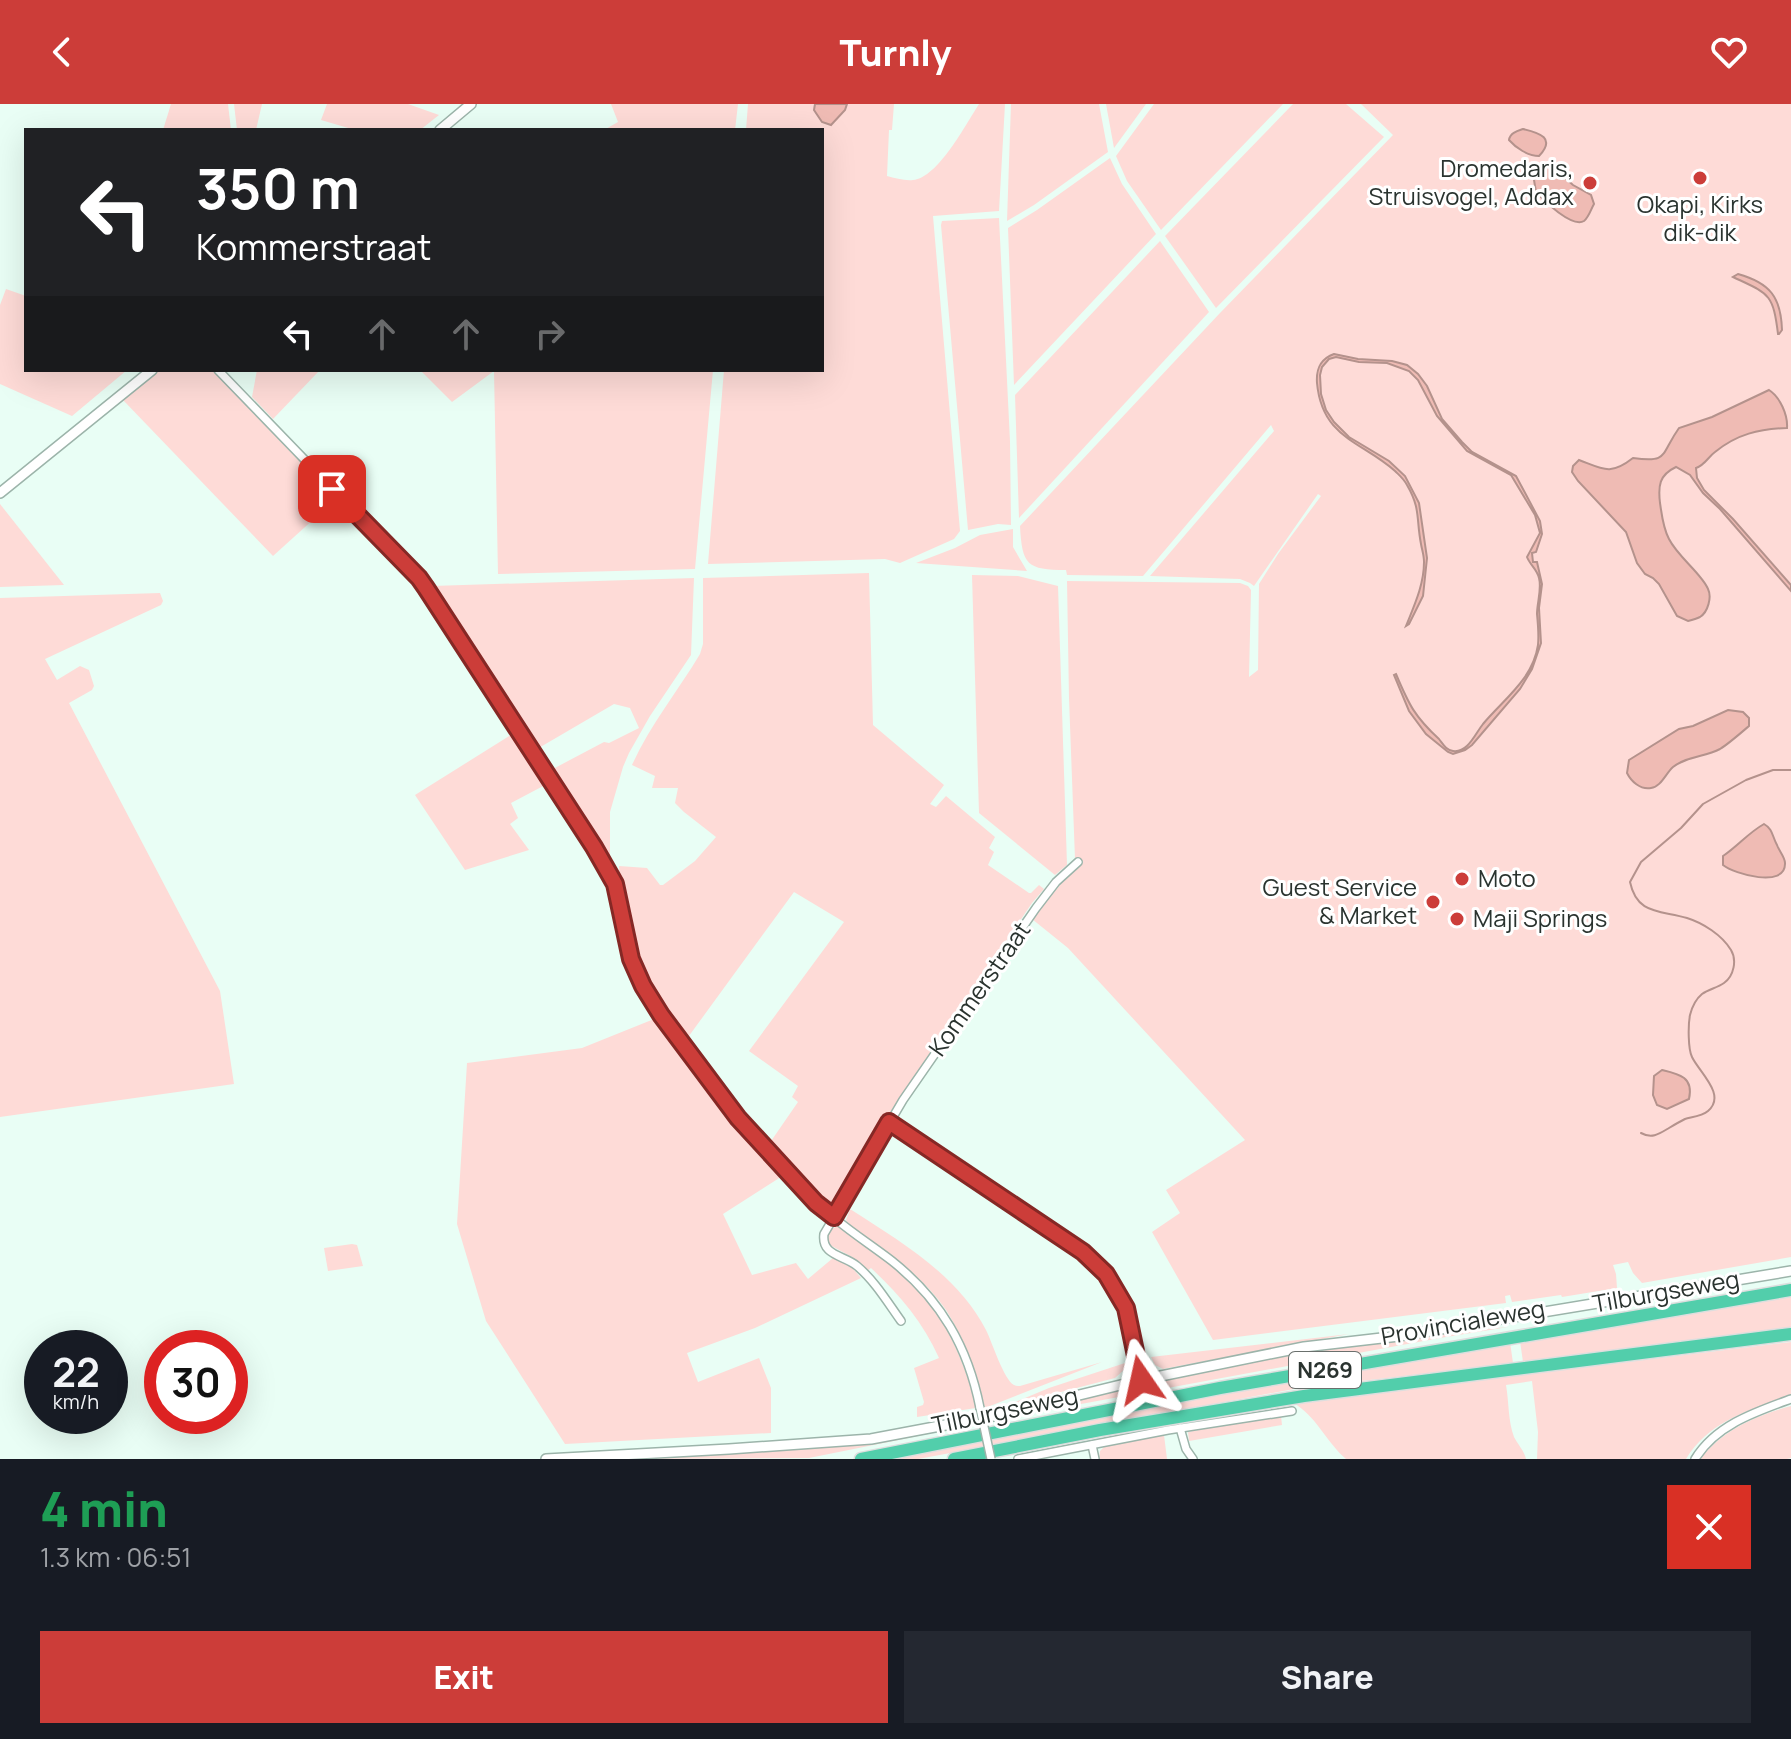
<!DOCTYPE html>
<html lang="en">
<head>
<meta charset="utf-8">
<style>
	:root { --surface:#171b24; --page:#242831; --text:#f1f3f6; --muted:#9ea1a6; --accent:#cc3d39 }
	body { margin:0; font-family:Manrope,sans-serif; background:var(--page); color:var(--text); height:100vh; display:flex; flex-direction:column; font-size:30px; white-space:nowrap }
	* { box-sizing:border-box; margin:0 }
	p { font-size:26px; color:var(--muted) }
	.icon { flex:none; width:44px; height:44px; fill:none; stroke:currentColor; stroke-width:2; stroke-linecap:round; stroke-linejoin:round }
	.map { position:relative; height:1355px; overflow:hidden }
	.panel { display:flex; flex-direction:column; background:var(--surface); flex:1 }
	.panel>* { flex:none }
	.banner { position:absolute; left:24px; top:24px; width:800px; height:244px; border-radius:0px; box-shadow:0 8px 32px #0002; background:#202124; color:#fff; overflow:hidden }
	.speed { position:absolute; left:24px; top:1226px; display:flex; gap:16px; font-size:40px; font-weight:700; text-align:center }
	.speed>* { display:grid; place-content:center; width:104px; height:104px; border-radius:50%; background:var(--surface); box-shadow:0 8px 32px #0002; line-height:1 }
	.speed small { font-size:20px; font-weight:400 }
	.speed .limit { border:12px solid #d22; background:#fff; color:#111 }
	.pin { position:absolute; display:grid; place-items:center; width:68px; height:68px; color:#fff; margin:-34px; border-radius:16px; box-shadow:0 4px 12px #0006 }
	.me { position:absolute; width:88px; margin:-44px; rotate:349deg; stroke-linejoin:round; filter:drop-shadow(0 0 6px #0008) }
	.turn { display:flex; align-items:center; gap:28px; height:168px; padding:0 40px; font-size:36px }
	.turn .icon { width:104px; height:104px; stroke-width:2.5 }
	.turn b { display:block; font-size:56px; line-height:68px }
	.lanes { display:flex; align-items:center; height:76px; padding:0 40px; background:#0003; justify-content:center; gap:40px; direction:ltr }
	.lanes .off { opacity:.35 }
	.round { display:grid; place-items:center; flex:none; width:84px; height:84px; border-radius:0px; background:var(--page) }
	.head { display:flex; align-items:center; justify-content:space-between; height:136px; padding:0 40px }
	h1 { font-size:48px; font-weight:800; line-height:60px; color:#1e9e55 }
	.action { display:flex; gap:16px; margin-top:auto; padding:16px 40px }
	.action a { flex:1; height:92px; border-radius:0px; background:var(--accent); color:#fff; font-size:32px; font-weight:800; line-height:92px; text-align:center }
	.action a+a { background:var(--page); color:var(--text) }
	header { display:flex; justify-content:space-between; align-items:center; height:104px; padding:0 40px; background:var(--accent); color:#fff; font-size:36px; font-weight:800 }
	.map>svg:first-child { display:block }
	.green { fill:#fedbd7 }
	.water { fill:#efbbb4; stroke:#b4928c; stroke-width:2 }
	.lines { fill:none; stroke-linecap:round; stroke-linejoin:round }
	.stream { stroke:#b4928c; stroke-width:2 }
	.minor-casing { stroke:#9cb4aa; stroke-width:10 }
	.tertiary-casing { stroke:#9cb4aa; stroke-width:12 }
	.trunk-casing { stroke:#dddede; stroke-width:15 }
	.minor { stroke:#fff; stroke-width:7 }
	.tertiary { stroke:#fff; stroke-width:9 }
	.trunk { stroke:#52ceab; stroke-width:12 }
	.minor-bridge-casing { stroke:#9cb4aa; stroke-width:10; stroke-linecap:butt }
	.minor-bridge { stroke:#fff; stroke-width:7 }
	.route-casing { stroke:#852825; stroke-width:20 }
	.route { stroke:#cc3d39; stroke-width:14 }
	.poi-dot { fill:#cc3d39; stroke:#fff; stroke-width:3 }
	.labels { text-anchor:middle; stroke-width:6; stroke-linejoin:round; paint-order:stroke }
	.shield { fill:#fff; stroke:#6a706d; stroke-width:2 }
	.shield-label { font-size:22px; font-weight:bold; fill:#2a332f }
	.poi-label { font-size:24px; fill:#2a332f; stroke:#fff; text-anchor:end }
	.street-label { font-size:24px; fill:#2a332f; stroke:#fff }
</style>
</head>
<body>
<header><svg class="icon" aria-label="back" viewBox="0 0 24 24"><path d="M15 5l-7 7 7 7"/></svg>Turnly<svg class="icon" aria-label="heart" viewBox="0 0 24 24"><path d="M12 20l-8-8c-3-5 5-10 8-4 3-6 11-1 8 4z"/></svg></header>
<div class="map">
<svg width="1791" height="1355" viewBox="0 0 1791 1355">
	<rect width="100%" height="100%" fill="#e9fef5"/>
	<g class="green">
		<path d="M171,0H228L231,26H163Z"/>
		<path d="M234,0H262L256,26H237Z"/>
		<path d="M327,0H408L439,11L420,26H355L321,16Z"/>
		<path d="M611,0H738L735,26H604L618,18Z"/>
		<path d="M748,0H815L814,6L822,17L831,21L845,6L847,0H894L892,26H889L887,72C895,74 905,77 913,76C938,74 966,20 979,0H1005L999,107L933,112L960,427L954,435L900,459L885,455L708,460L724,266H822V26H746Z"/>
		<path d="M1011,0H1099L1108,48L1034,101L1007,117Z"/>
		<path d="M1106,0H1146L1114,44Z"/>
		<path d="M1154,0H1283L1161,126L1127,77L1116,52Z"/>
		<path d="M1293,0H1346L1384,33L1216,204L1165,132Z"/>
		<path d="M1361,0H1791V1153L1642,1179L1633,1169L1628,1158L1613,1161L1616,1170L1617,1184L1562,1193L1561,1191L1512,1198L1510,1191L1505,1192L1506,1199L1213,1236L1152,1128L1180,1109L1166,1086L1245,1036L1068,844L1032,815L1060,781L1078,755H1075L1069,594L1067,477L1240,479L1248,482L1251,486L1249,573L1258,566L1259,480L1278,450L1321,392L1318,390L1254,482L1250,479L1240,475L1150,472L1274,327L1271,321L1143,472L1067,471L1066,466C1027,466 1022,461 1020,422L1220,209L1393,31Z"/>
		<path d="M1110,54L1122,80L1156,130L1014,281L1008,124L1037,106Z"/>
		<path d="M999,114L1010,337L1011,421L998,420L968,426L941,121L942,117Z"/>
		<path d="M1160,137L1209,208L1019,414L1015,291Z"/>
		<path d="M6,185L26,192V266H127L72,312L0,280V201Z"/>
		<path d="M159,266H212L336,395L273,452L123,296Z"/>
		<path d="M257,266H320L273,315L252,293Z"/>
		<path d="M420,266H713L695,465L498,470L494,267L452,298Z"/>
		<path d="M0,400L64,481L0,483Z"/>
		<path d="M1013,425V443L1027,467L916,459L955,444L980,431Z"/>
		<path d="M869,469L873,621L944,681L930,700L936,703L946,692L995,733L989,744L994,748L988,761L1029,789H1031L1039,781L1044,785L1032,799L911,978L836,1102H833L826,1098L769,1040L798,998L792,993L798,982L749,947L844,818L794,788L686,936C674,919 660,902 649,884C629,851 621,800 619,762L647,764L660,781H663L695,757L716,733L684,708L675,699L678,684H652L655,672L632,661C650,621 678,587 700,550L703,540V474Z"/>
		<path d="M972,471L1018,472L1058,482L1067,761L1055,771L979,709Z"/>
		<path d="M694,474L691,551L650,612L629,649L623,663L610,708V756L551,666L604,638L609,639L639,624L630,604L614,600L537,645L432,482Z"/>
		<path d="M160,489L163,497L161,501L45,555L57,576L80,562L89,566L94,582L92,586L69,599L220,887L234,980L0,1013V494Z"/>
		<path d="M514,629L547,680L511,699L518,714L510,720L529,746L465,766L415,691Z"/>
		<path d="M659,913L721,1000L784,1071L723,1110L752,1171L796,1159L808,1175L833,1154L850,1161L861,1174L755,1224L687,1249L698,1278L759,1254L771,1284V1329L565,1340L486,1217L457,1120L467,959L582,944Z"/>
		<path d="M850,1105C901,1138 957,1170 986,1226C992,1238 1004,1276 1014,1281C1016,1282 1018,1282 1020,1282L1102,1258L985,1304C976,1270 965,1235 946,1206C921,1170 883,1145 848,1120L846,1116Z"/>
		<path d="M836,1123H841C871,1147 907,1170 931,1201C953,1231 968,1269 976,1304L917,1313V1303L923,1301L924,1298L914,1264L939,1254C923,1218 900,1191 871,1164L867,1167L852,1153L828,1140L827,1127Z"/>
		<path d="M352,1140L357,1141L363,1162L328,1167L324,1144Z"/>
		<path d="M1791,1192V1225L1523,1258L1520,1237Z"/>
		<path d="M1508,1223L1440,1234L1010,1313C1111,1289 1211,1261 1314,1245C1378,1234 1443,1229 1508,1223Z"/>
		<path d="M1349,1230L1163,1265L1155,1261L1151,1253Z"/>
		<path d="M1510,1238L1513,1259L1294,1285L918,1355H878L1444,1248Z"/>
		<path d="M1791,1238V1292C1751,1305 1709,1317 1686,1355H1537L1538,1328L1532,1277L1506,1281C1509,1298 1508,1317 1514,1333C1518,1341 1524,1346 1526,1355H1346C1327,1339 1315,1310 1293,1299Z"/>
		<path d="M1125,1259L1127,1261L1125,1265L1115,1274L1003,1303L1049,1284Z"/>
		<path d="M1791,1302V1354L1787,1355H1700C1724,1325 1755,1312 1791,1302Z"/>
		<path d="M1281,1312L1282,1321L1189,1337L1188,1328L1193,1327Z"/>
		<path d="M933,1329L809,1354L638,1355C736,1350 835,1342 933,1329Z"/>
		<path d="M1164,1331L1167,1355H1099L1100,1347L1105,1342Z"/>
	</g>
	<g class="water">
		<path d="M815,0H847L845,6L831,21L822,18L814,6Z"/>
		<path d="M1523,25C1540,29 1556,34 1539,52C1528,52 1516,44 1509,36C1510,29 1517,27 1523,25Z"/>
		<path d="M1551,63L1556,66L1573,81L1591,91L1594,100C1591,105 1589,113 1584,117C1572,124 1544,97 1536,88L1534,76L1543,64Z"/>
		<path d="M1738,170C1770,179 1781,193 1782,226L1779,230H1778C1773,189 1769,190 1733,173Z"/>
		<path d="M1334,250L1358,255L1392,257L1407,261L1418,270L1427,282L1442,315L1462,338L1472,348L1516,372L1540,417L1542,430L1536,448L1532,449L1533,458H1537L1542,480L1539,504L1541,539L1532,565L1520,585L1472,641L1465,646L1453,650L1448,648L1426,630L1409,607L1394,571L1396,570C1409,601 1415,613 1439,635C1443,640 1446,646 1453,647C1468,649 1475,630 1483,620C1504,595 1533,575 1538,541C1539,531 1538,520 1537,510C1537,499 1542,485 1539,474C1537,465 1530,461 1527,453L1540,429L1535,411L1511,371L1467,347L1437,312L1418,276L1409,267L1387,259L1359,258L1336,253L1329,255L1322,263L1320,271L1321,290L1326,306L1334,318L1349,333L1389,357L1405,372L1419,399L1427,454L1423,492L1409,520L1406,522C1414,502 1424,481 1424,458C1424,451 1422,446 1421,440C1416,415 1421,405 1407,381C1404,375 1399,371 1395,367C1361,337 1322,334 1317,279C1316,265 1320,255 1334,250Z"/>
		<path d="M1769,286C1780,293 1788,311 1787,324C1759,325 1737,330 1715,348C1708,353 1705,361 1696,364L1697,374L1704,386L1733,415L1791,481V487L1720,405L1703,389L1690,371L1676,363C1659,371 1658,382 1660,399C1662,412 1663,424 1669,435C1678,453 1702,470 1708,485C1712,493 1708,508 1700,513C1696,515 1692,516 1688,517L1677,512L1659,480L1653,474L1645,470L1637,459L1626,428L1578,377L1572,368L1573,362L1579,356C1603,365 1610,372 1633,354C1669,359 1660,351 1679,324L1712,313Z"/>
		<path d="M1728,606L1743,608L1749,614V622C1742,628 1727,641 1720,645C1705,653 1687,652 1673,663C1666,669 1661,683 1651,684C1640,686 1631,677 1627,669L1629,656L1679,625L1693,622Z"/>
		<path d="M1764,720C1773,725 1772,732 1777,741C1779,747 1785,753 1785,759C1786,785 1734,770 1723,761V752C1738,742 1748,729 1764,720Z"/>
		<path d="M1662,966C1679,970 1694,973 1689,995L1667,1005L1657,1001L1653,991L1654,972Z"/>
	</g>
	<g class="lines">
		<path class="stream" d="M1641,1029C1652,1035 1659,1030 1669,1024C1674,1021 1679,1018 1685,1015C1692,1013 1702,1012 1708,1007C1727,991 1699,968 1692,953C1688,945 1688,921 1690,911C1692,903 1696,895 1702,890C1709,885 1717,884 1724,879C1734,872 1737,856 1731,846C1722,831 1703,819 1687,814C1660,806 1637,811 1630,778L1641,758L1681,724L1703,700L1746,676L1773,666H1791"/>
		<g class="minor-casing">
			<g id="minor">
				<path d="M218,266L419,474L594,743C600,755 610,767 615,780C623,800 625,829 630,851C636,872 648,892 660,910C705,977 758,1040 815,1097C838,1120 866,1137 892,1157C941,1196 968,1243 980,1304"/>
				<path d="M889,1018L1083,1148C1093,1158 1105,1167 1113,1180C1132,1207 1136,1244 1141,1276"/>
				<path d="M901,1217C888,1199 875,1177 857,1162C844,1151 821,1152 824,1130L903,996L1036,804L1056,778L1078,758"/>
				<path d="M1180,1324L1186,1345L1193,1355"/>
				<path d="M1092,1341L1095,1355"/>
				<path d="M1018,1355L1168,1326L1292,1307"/>
				<path d="M1695,1355C1716,1321 1755,1308 1791,1295"/>
			</g>
		</g>
		<g class="tertiary-casing">
			<g id="tertiary">
				<path d="M440,26L471,0"/>
				<path d="M0,389L152,266"/>
				<path d="M546,1355L729,1345L871,1335L993,1312L1141,1276L1304,1243L1399,1232L1791,1167"/>
			</g>
		</g>
		<g class="trunk-casing">
			<g id="trunk">
				<path d="M861,1355L1220,1284L1791,1186"/>
				<path d="M954,1355L1100,1326L1304,1292L1791,1230"/>
			</g>
		</g>
		<use href="#minor" class="minor"/>
		<use href="#tertiary" class="tertiary"/>
		<use href="#trunk" class="trunk"/>
		<g class="minor-bridge-casing">
			<path id="minor-bridge" d="M980,1304L991,1355"/>
		</g>
		<use href="#minor-bridge" class="minor-bridge"/>
	</g>
	<g class="lines">
		<g class="route-casing">
			<path id="route" d="M332,385L419,474L426,484L594,743L615,780L631,855L643,882L661,911L738,1014L816,1099L834,1113L889,1018L1083,1148L1106,1170L1126,1204L1141,1276"/>
		</g>
		<use href="#route" class="route"/>
	</g>
	<g class="poi-dot">
		<circle cx="1700" cy="74" r="8"/>
		<circle cx="1590" cy="79" r="8"/>
		<circle cx="1462" cy="775" r="8"/>
		<circle cx="1433" cy="798" r="8"/>
		<circle cx="1457" cy="815" r="8"/>
	</g>
	<g class="labels">
		<rect class="shield" x="1289" y="1248" width="72" height="36" rx="6"/>
		<g class="shield-label">
			<text x="1325" y="1274">N269</text>
		</g>
		<g class="poi-label">
			<text x="1574" y="73">Dromedaris,<tspan x="1574" dy="28">Struisvogel, Addax</tspan></text>
			<text x="1700" y="109" text-anchor="middle">Okapi, Kirks<tspan x="1700" dy="28">dik-dik</tspan></text>
			<text x="1478" y="783" text-anchor="start">Moto</text>
			<text x="1417" y="792">Guest Service<tspan x="1417" dy="28">&amp; Market</tspan></text>
			<text x="1473" y="823" text-anchor="start">Maji Springs</text>
		</g>
		<g class="street-label">
			<text transform="translate(980 885) rotate(-55)" y="8">Kommerstraat</text>
			<text transform="translate(1666 1188) rotate(-10)" y="8">Tilburgseweg</text>
			<text transform="translate(1463 1219) rotate(-10)" y="8">Provincialeweg</text>
			<text transform="translate(1005 1307) rotate(-12)" y="8">Tilburgseweg</text>
		</g>
	</g>
</svg>
<div class="speed"><div>22<small>km/h</small></div><div class="limit">30</div></div>
<div class="pin" style="left:332px;top:385px;background:#d93025"><svg class="icon" aria-label="arrive" viewBox="0 0 24 24"><path d="M6 21V4h12l-3 4 3 4H6"/></svg></div>
<svg class="me" style="left:1141px;top:1276px" viewBox="-20 -20 40 40"><path d="M0-17L14 15 0 8-14 15z" fill="#cc3d39" stroke="#fff" stroke-width="4"/></svg>
<div class="banner">
<div class="turn"><svg class="icon" aria-label="left" viewBox="0 0 24 24"><path d="M17 20v-9H6M10 6l-5 5 5 5"/></svg><div><b>350 m</b>Kommerstraat</div></div>
<div class="lanes"><svg class="icon" aria-label="left" viewBox="0 0 24 24"><path d="M17 20v-9H6M10 6l-5 5 5 5"/></svg><svg class="icon off" aria-label="ahead" viewBox="0 0 24 24"><path d="M12 20V5M6 11l6-6 6 6"/></svg><svg class="icon off" aria-label="ahead" viewBox="0 0 24 24"><path d="M12 20V5M6 11l6-6 6 6"/></svg><svg class="icon off" aria-label="right" viewBox="0 0 24 24"><path d="M7 20v-9h11M14 6l5 5-5 5"/></svg></div>
</div>
</div>
<section class="panel">
<div class="head"><div><h1>4 min</h1><p>1.3 km · 06:51</p></div><a class="round" style="background:#d93025;color:#fff"><svg class="icon" aria-label="close" viewBox="0 0 24 24"><path d="M6 6l12 12M18 6L6 18"/></svg></a></div>
<div class="action"><a>Exit</a><a>Share</a></div>
</section>
</body>
</html>
